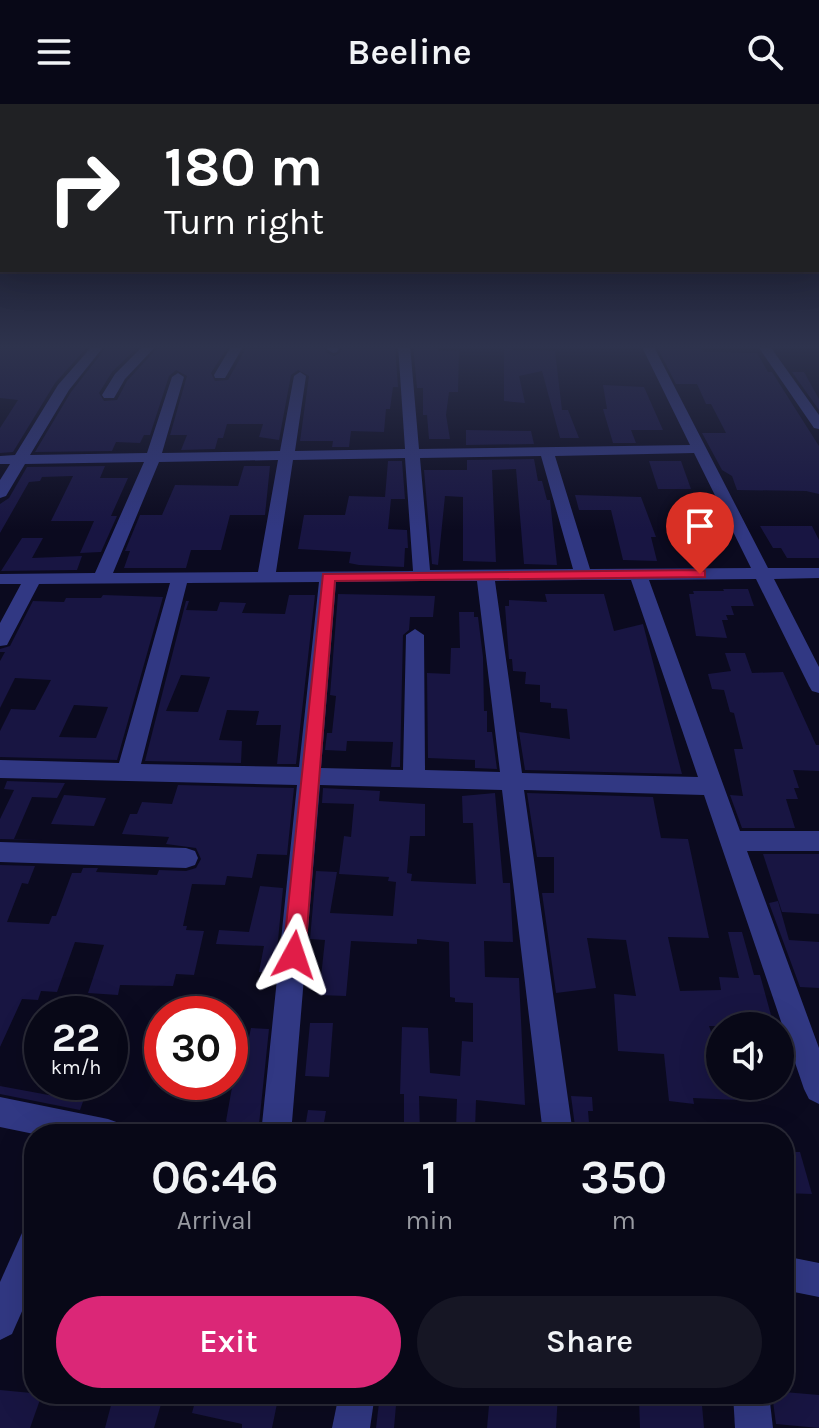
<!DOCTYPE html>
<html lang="en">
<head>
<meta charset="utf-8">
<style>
	:root { --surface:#080817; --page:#161624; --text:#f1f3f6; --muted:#989aa1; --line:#292936; --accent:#db2777 }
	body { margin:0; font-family:Karla,sans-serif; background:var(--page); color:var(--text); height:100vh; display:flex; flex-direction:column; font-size:30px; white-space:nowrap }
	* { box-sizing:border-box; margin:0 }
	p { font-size:26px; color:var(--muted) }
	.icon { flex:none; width:44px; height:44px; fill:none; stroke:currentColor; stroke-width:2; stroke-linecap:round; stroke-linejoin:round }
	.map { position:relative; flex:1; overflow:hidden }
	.side { position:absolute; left:24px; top:1020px; width:770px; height:280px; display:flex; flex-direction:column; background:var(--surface); border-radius:32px; box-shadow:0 8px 32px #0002,0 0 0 2px var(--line) }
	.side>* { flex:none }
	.banner { position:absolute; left:0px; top:0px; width:820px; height:168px; box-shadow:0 8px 32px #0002,0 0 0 2px var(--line); background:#202124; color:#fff; overflow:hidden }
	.buttons { position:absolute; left:706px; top:908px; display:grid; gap:16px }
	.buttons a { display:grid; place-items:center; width:88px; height:88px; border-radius:50%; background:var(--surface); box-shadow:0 8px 32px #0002,0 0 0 2px var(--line); font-size:40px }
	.speed { position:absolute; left:24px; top:892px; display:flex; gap:16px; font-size:40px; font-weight:700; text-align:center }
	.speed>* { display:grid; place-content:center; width:104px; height:104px; border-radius:50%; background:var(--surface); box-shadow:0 8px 32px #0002,0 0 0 2px var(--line); line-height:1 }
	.speed small { font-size:20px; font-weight:400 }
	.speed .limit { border:12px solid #d22; background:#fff; color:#111 }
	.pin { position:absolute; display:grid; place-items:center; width:68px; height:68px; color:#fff; margin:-82px -34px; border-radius:50% 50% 50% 0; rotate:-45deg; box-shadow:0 0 8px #0007 }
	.pin .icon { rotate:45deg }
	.me { position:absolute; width:88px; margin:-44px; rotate:5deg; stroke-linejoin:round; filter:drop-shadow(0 0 6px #0008) }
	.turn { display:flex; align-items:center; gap:28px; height:168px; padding:0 32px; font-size:36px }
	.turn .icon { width:104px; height:104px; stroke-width:2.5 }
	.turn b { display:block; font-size:56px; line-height:68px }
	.eta { display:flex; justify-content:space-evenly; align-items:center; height:136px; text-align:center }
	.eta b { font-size:48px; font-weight:600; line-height:56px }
	.primary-button { display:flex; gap:16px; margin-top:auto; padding:16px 32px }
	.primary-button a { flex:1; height:92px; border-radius:48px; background:var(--accent); color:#fff; font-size:32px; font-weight:600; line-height:92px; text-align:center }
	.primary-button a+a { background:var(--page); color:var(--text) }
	header { display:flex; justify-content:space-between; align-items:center; height:104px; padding:0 32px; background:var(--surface); font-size:36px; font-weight:600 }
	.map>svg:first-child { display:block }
	.building { fill:#181542; fill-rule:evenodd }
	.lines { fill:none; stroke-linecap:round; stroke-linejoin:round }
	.street { fill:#313883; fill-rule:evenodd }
	.route { fill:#e11d48; stroke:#92132f; stroke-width:2 }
</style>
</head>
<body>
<header><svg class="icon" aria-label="menu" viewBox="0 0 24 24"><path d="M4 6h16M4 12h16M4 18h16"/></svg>Beeline<svg class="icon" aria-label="search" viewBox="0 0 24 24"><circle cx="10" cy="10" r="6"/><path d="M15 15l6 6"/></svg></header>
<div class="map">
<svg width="819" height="1324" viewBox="0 0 819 1324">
	<rect width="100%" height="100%" fill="#0b0a1f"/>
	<g class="building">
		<path d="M8,241H89L55,279L13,348L0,349V324L18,296L0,294V245Z"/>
		<path d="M108,241H140L112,268L99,289L104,297L117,296L127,277L160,241H229L211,269L215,277L228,276L246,244L286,245L287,241H325V248L334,252L340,249L343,241H395L398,283H393L390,305H386L384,328L351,327L349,343H332L333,337H300L309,272L298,266L291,271L279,336L259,333L263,320H227L223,334H218L215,345L181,346L187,331H170L187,272L176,266L169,272L150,331H144L140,339L116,338L112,347L35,348L71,288Z"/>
		<path d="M413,241H438V247H459L458,288H449L446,311L450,335H429L427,311H423V284H417Z"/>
		<path d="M504,241H512L513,246L555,247L562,306H568L579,334H560L542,267L519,272L525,299L504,297Z"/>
		<path d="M699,241L703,248L757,249L768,268H772L819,342V390L806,387L737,386L732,372L722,366L702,329H726L711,300H706L697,280H676L657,243Z"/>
		<path d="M792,268H804L819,295V306Z"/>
		<path d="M603,281L644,283L663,326H631L636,339H613L603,305H607Z"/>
		<path d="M466,326L531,327L534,340L466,341Z"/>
		<path d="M534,355L538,377H542L547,396H550L557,461L524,460L516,365L492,366L496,458L463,457V393L445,392L438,461L432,460L424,366H467V356Z"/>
		<path d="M388,357H402L405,395H391L388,425L407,426L408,444H405L404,463L359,461L349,459L351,448L298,445L304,411H345L349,392L385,393Z"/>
		<path d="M649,357H681L691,385H658Z"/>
		<path d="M105,362L100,374H128L111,412H117L101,448L80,449L94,417H51L73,372L42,373L40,377L29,378L0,429V400L9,394L27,363Z"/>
		<path d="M244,362H270L265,411H230L221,446H191L186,464H124L130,447H125L140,411H162L175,381L238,382Z"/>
		<path d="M575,391L641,393L656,433H651L657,457L623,456L611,406H579Z"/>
		<path d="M681,395L701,396L710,421L689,420Z"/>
		<path d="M760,422H812L819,436V454H787L781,444H773Z"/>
		<path d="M22,434H43L32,454L82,452L77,466L1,467Z"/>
		<path d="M723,485H748L754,502H731L734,511H726L728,516H722L727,534L696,532L689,490H694L693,487H724Z"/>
		<path d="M338,490L435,492L433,513H410L409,526L403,531L400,663H391L393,638L347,637L346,647L325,646L327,629H332L336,592L330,591Z"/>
		<path d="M545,490H604L614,527L643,520L682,670L525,666L519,628L570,635L567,605L551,604V599L540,598V581L525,580L526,568L513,567L512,555H509L505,502H509V496L547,498Z"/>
		<path d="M103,491L163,493L117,656L0,653V627L11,605L35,606L51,576L15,574L0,604V557L5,548H0V545L10,542L33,497L64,498L66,494H101ZM74,601L108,603L96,634L59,633Z"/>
		<path d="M289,491H315L296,660H277L281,621H256L259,607L227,606L219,636L242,637L241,659L145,657L186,497H189L186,506L217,507L220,498L246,499L242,509L285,510ZM181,571L210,573L198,608L166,607Z"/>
		<path d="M459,508H474V513H478L483,553L484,607H487V628H492L497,665L475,664V656L428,654L427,569L450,570L451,544H460Z"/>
		<path d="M725,549H745L752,569L783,568L816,641H819V667L793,666L799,684H794L798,695H786L795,724H742L730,691L743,692L734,645H743L734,609L730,608L724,586L712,585L708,570L731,567Z"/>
		<path d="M7,677L65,679L57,694L32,693L14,735L42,736L0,735V715L14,686L4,685Z"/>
		<path d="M178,681L294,684L287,751L257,750L252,774L227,772L225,781L192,780L183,822H187L186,826L204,827L194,871L176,870L173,882L120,881L118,891L88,889L104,841L75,838L57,888L41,887L38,896L22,895L0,943V761L35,762L28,780L22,779L7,818L49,820L52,812H56L72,769H81L83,764H98L96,768L157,771L159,766L186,767L196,764L201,755L196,744L166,740L169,733L122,730L130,710H137L142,698L172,700Z"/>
		<path d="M323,684L380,687L379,697L425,700V732H410L407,769L412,770L411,777L452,779L476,780L473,719H463L462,692L495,689L503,779H510L513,838L484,837L485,873L519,874L525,1001L476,996L475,1026L456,1025L457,995L419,992L420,1030H404V990H400L402,923L428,924L430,969L460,972L462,937L473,938V899L455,898V894L450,893L449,838L417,835V840L351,837L346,892L319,891L325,836L310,835L316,767L337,768L330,809L393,812L396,778L388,777L389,773L339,770L344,732L351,733L354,700L322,699Z"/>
		<path d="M527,689L653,693L661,734L688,735L709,834L668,833L680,887L721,886L719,873L739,874L728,828H742L754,871H760L774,922H709L720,952V982H758L761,997L693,994L694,1000L669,997L664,950L618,947L614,890L636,892L626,836L587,834L596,884L556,889L542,789H554V753H537Z"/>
		<path d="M64,691L106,694L94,722L51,720Z"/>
		<path d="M763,750H819V810L782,808Z"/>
		<path d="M260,782L283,784L275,868H259L264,842L216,840L219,826L249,828Z"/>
		<path d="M778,797L789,836L819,838V884L800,883L769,799Z"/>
		<path d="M310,919H333L329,973L305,972Z"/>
		<path d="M251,924L269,925L258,1030H243L226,1017L241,933H249Z"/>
		<path d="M59,978H90L80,1006L0,990V982L54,992Z"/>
		<path d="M571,992L592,993L593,1007H588L590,1030H576Z"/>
		<path d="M308,1006L326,1007L322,1030H304Z"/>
		<path d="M784,1048H800L812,1090L784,1089Z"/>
		<path d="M0,1286L42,1290L30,1324H0Z"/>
		<path d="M784,1288L819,1291V1324L776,1320L772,1290Z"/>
		<path d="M114,1290H164L154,1324H105Z"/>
		<path d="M197,1290H279L272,1324H242V1320L192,1309Z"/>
		<path d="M380,1290H397L394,1324H376Z"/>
		<path d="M490,1290H558L556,1324H487Z"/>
		<path d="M683,1290H701L704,1324H640L639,1295L684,1301Z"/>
	</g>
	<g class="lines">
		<g class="street">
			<path d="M93,241H105L69,286L30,351L147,349L172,273L178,269L184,273L162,349L280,347L294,272L300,268L306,272L295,347L405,345L398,241H410L419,345L690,341L641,241H653L768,464H819V474L774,475L819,563V589L812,587L809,582L756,475L649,476L740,727H819V747H747L819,944V1000L809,995L804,985L704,691L524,686L573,1030H543L502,686L320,681L291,1030H261L297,681L0,674V656L119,659L170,479L39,480L7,541L0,542V519L21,480H0V470L95,469L144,358L25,360L6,392L0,394V376L10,360H0V352L15,351L58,281ZM694,349L751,464L590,465L555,352ZM541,352L573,465L430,466L420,354ZM405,354L413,467L276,468L293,356ZM278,356L258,468L113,469L159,358ZM584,476H631L698,673L522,669L495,477ZM422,477H477L500,668L425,666L424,531L415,525L406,531L403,666L321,664L336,478ZM319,478L299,663L141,660L187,479Z"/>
			<path d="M144,241H157L125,275L114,294H104L102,291L115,270Z"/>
			<path d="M232,241H244L225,274H215L214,271Z"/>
			<path d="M328,241H340L337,248L333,249L327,245Z"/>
			<path d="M757,241H769L819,311V325L814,324Z"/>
			<path d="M0,738L186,744L195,747L198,754L195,761L186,764L0,758Z"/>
			<path d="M0,993L108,1015L119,1019L123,1030H34L0,1023Z"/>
			<path d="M34,1124V1180L12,1230L0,1236V1178L22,1129Z"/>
			<path d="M784,1152L819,1159V1193L784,1186Z"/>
			<path d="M339,1290H375L370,1324H332Z"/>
			<path d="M733,1290H769L773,1324H735Z"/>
		</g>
	</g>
	<linearGradient id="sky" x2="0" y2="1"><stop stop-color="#060611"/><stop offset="0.57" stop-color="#2e334d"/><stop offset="1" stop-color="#2e334d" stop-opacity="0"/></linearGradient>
	<rect width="819" height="426" fill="url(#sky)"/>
	<path class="route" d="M700,466L705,467V473L335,477L305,851L302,858L294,861L286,858L283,851L323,470Z"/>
</svg>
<div class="buttons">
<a><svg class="icon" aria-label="sound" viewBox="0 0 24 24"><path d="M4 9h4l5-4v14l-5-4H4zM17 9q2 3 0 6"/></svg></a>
</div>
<div class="speed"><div>22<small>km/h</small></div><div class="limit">30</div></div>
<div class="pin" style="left:700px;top:470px;background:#d93025"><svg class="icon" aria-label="arrive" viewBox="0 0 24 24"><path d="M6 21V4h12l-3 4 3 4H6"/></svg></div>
<svg class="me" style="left:294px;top:851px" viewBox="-20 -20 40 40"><path d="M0-17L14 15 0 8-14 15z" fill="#e11d48" stroke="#fff" stroke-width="4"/></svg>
<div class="banner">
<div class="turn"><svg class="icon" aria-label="right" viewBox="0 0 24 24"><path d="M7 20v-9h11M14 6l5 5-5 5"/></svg><div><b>180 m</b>Turn right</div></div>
</div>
<section class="side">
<div class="eta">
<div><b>06:46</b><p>Arrival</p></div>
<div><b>1</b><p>min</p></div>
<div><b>350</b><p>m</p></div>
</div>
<div class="primary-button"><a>Exit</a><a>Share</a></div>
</section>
</div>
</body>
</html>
